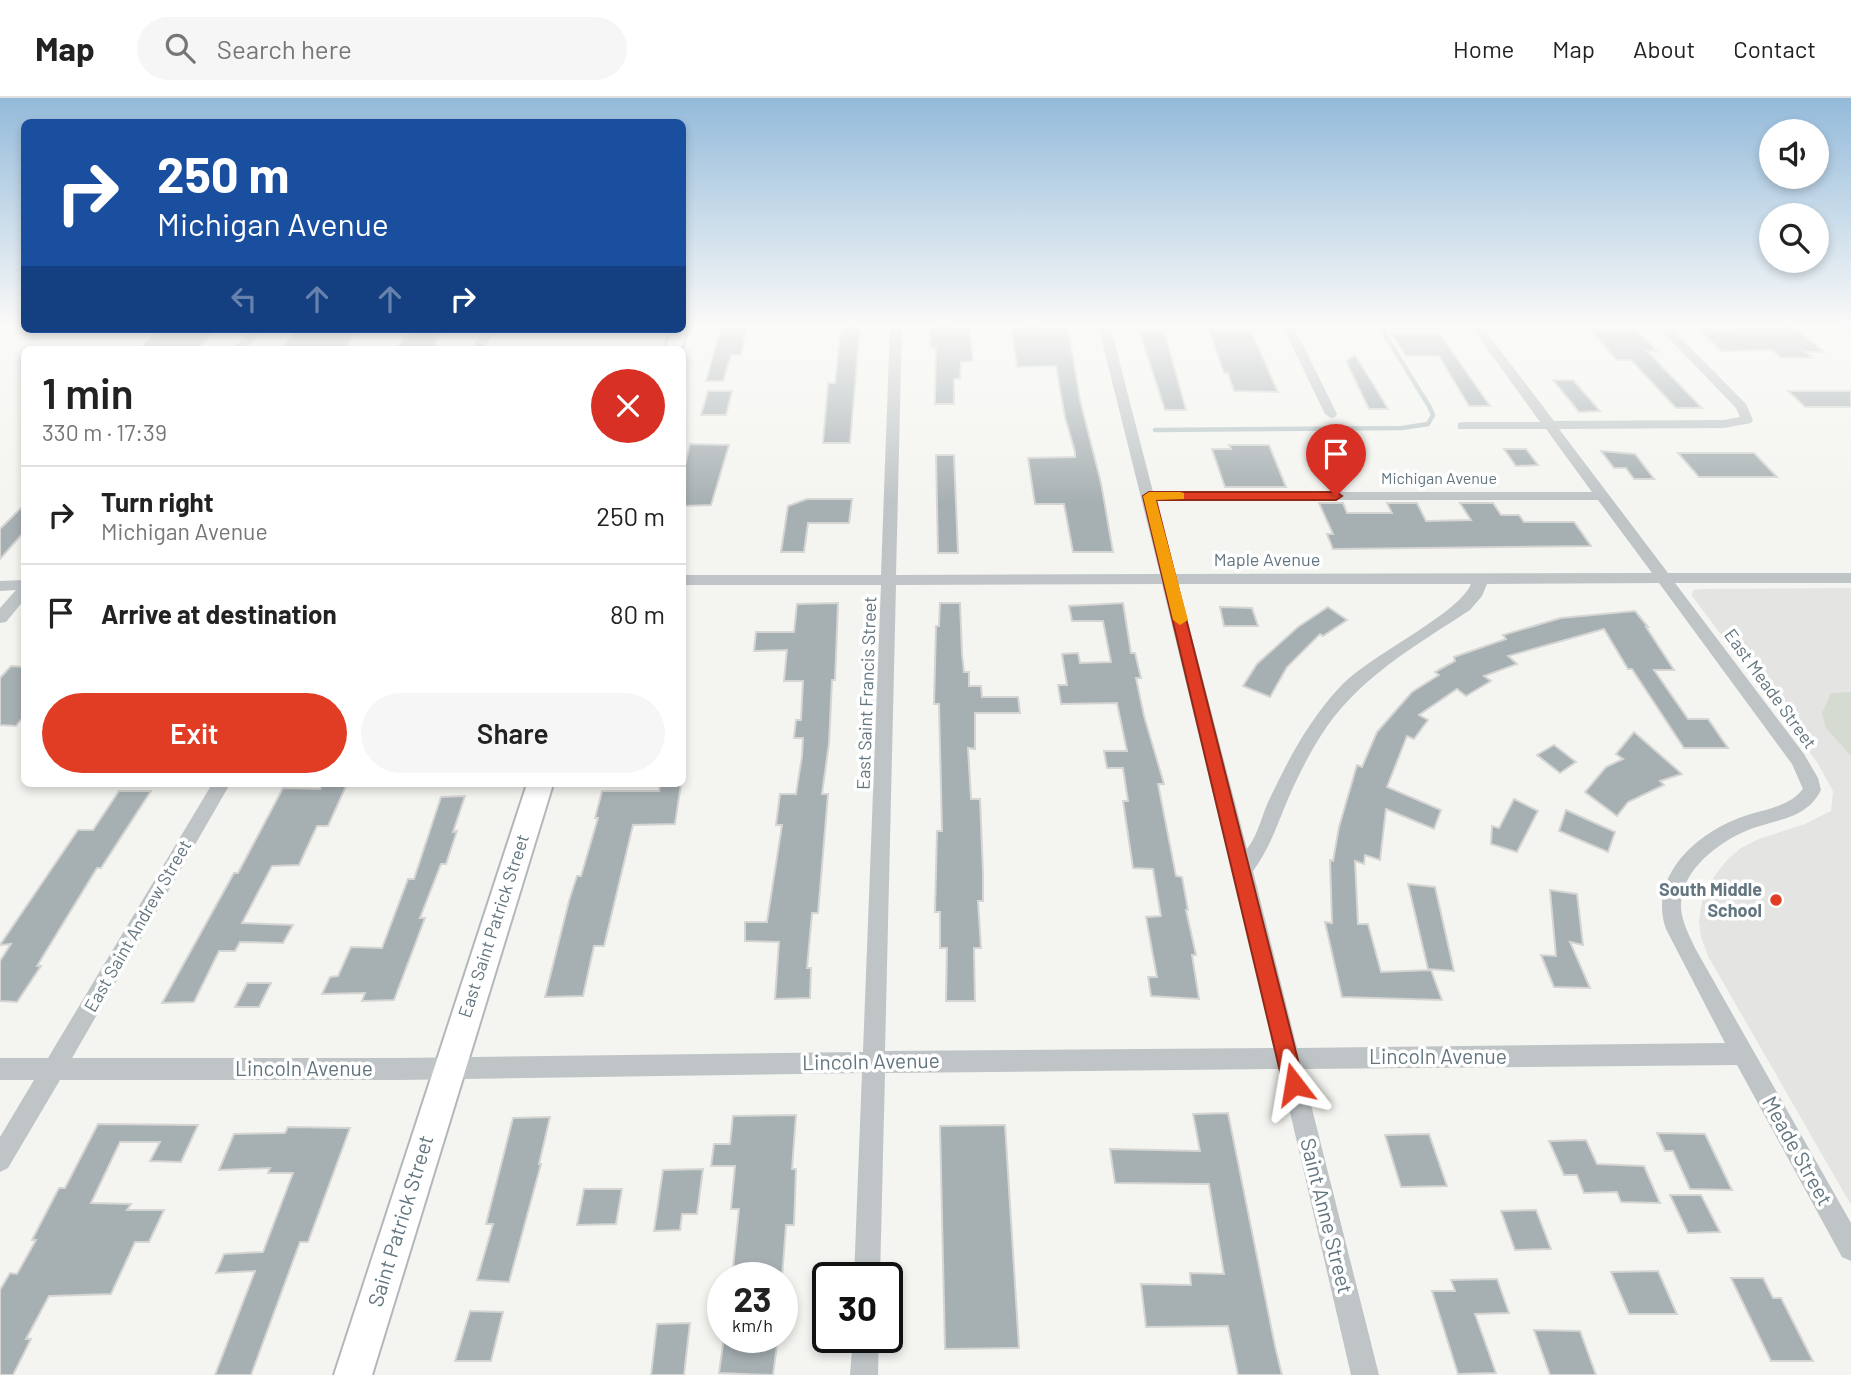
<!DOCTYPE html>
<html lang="en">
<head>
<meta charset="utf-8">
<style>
	:root { --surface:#fff; --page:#f6f6f6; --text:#222; --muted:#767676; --line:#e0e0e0; --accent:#e03d24 }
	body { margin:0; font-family:Barlow,sans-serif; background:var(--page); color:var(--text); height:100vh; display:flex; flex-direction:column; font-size:26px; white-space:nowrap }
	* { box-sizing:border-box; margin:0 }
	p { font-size:23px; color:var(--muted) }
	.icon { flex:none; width:38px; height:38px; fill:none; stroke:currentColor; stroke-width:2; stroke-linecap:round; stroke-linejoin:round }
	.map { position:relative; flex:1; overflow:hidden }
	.panel { position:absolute; left:21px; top:248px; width:665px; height:441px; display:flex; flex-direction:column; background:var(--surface); border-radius:10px; box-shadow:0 4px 10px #0003 }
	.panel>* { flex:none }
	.banner { position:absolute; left:21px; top:21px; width:665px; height:214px; border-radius:10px; box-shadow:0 4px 10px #0003; background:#1a4fa0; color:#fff; overflow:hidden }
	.controls { position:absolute; left:1759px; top:21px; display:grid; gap:14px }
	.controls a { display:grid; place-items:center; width:70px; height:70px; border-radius:50%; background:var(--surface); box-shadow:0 4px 10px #0003; font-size:35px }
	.speed { position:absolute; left:707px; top:1164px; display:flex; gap:14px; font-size:35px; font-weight:700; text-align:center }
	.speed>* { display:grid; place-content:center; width:91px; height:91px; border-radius:50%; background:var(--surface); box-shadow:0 4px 10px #0003; line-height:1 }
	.speed small { font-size:18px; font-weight:400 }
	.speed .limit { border:4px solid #111; border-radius:10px; background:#fff; color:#111 }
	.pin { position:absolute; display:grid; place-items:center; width:60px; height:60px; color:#fff; margin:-72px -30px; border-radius:50% 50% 50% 0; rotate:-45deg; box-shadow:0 0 7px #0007 }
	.pin .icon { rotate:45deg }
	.me { position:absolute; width:77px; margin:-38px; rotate:346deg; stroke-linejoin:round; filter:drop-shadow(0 0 5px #0008) }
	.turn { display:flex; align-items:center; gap:24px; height:147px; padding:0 21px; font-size:32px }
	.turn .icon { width:91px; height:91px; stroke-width:2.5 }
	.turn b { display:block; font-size:49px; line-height:60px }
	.lanes { display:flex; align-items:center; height:66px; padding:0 21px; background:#0003; justify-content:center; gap:35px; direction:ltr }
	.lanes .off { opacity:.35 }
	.round { display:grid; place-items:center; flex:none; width:74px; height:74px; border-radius:37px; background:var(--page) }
	.overview { display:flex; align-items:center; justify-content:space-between; height:119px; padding:0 21px }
	h1 { font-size:42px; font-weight:600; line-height:52px }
	.primary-button { display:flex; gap:14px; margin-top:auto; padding:14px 21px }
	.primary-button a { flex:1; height:80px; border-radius:42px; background:var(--accent); color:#fff; font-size:28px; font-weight:600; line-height:80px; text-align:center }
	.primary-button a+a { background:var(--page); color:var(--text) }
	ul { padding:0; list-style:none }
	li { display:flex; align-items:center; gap:21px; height:98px; padding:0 21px; border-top:2px solid var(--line) }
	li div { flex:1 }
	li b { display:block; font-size:26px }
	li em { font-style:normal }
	header { display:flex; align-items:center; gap:42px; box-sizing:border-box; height:98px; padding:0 35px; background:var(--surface); border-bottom:2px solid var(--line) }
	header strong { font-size:33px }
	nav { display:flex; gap:38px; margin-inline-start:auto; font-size:24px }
	.search { width:490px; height:63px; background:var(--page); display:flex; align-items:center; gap:18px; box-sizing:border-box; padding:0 24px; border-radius:38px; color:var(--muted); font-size:26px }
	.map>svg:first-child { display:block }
	.built { fill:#e4e5e3 }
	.green { fill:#d5dbd1 }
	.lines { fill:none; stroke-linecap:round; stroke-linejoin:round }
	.stream { stroke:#b4c3c5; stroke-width:4.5 }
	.building { fill:#a6afb2; stroke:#d5d5d3; stroke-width:2 }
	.secondary-casing { stroke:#b1b7ba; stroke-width:4 }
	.minor { fill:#bfc4c6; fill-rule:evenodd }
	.secondary { fill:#fff; fill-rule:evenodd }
	.route { fill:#e03d24; stroke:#922817; stroke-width:2 }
	.slow { fill:#f59e0b }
	.poi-dot { fill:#e03d24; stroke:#fff; stroke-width:2.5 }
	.labels { text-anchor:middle; stroke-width:7; stroke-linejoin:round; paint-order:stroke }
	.far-street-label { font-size:16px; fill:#637680; stroke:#fff }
	.street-label { font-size:18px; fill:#637680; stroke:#fff }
	.poi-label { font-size:18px; font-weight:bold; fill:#637680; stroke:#fff; text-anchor:end }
	.near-street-label { font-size:21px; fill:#637680; stroke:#fff }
</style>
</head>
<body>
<header>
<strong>Map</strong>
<div class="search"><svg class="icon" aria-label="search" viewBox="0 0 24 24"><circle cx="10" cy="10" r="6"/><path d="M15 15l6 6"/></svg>Search here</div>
<nav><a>Home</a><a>Map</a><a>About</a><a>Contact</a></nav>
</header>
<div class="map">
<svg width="1851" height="1277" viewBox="0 0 1851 1277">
	<rect width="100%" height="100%" fill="#f4f4f0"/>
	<path class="built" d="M1851,490V1107L1708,858L1701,839L1699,823L1704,792L1726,763L1741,750L1759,741L1805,726L1831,713L1833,693L1817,664L1692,498L1693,492L1701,491Z"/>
	<path class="green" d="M1851,594V658L1826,630L1822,615L1831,595Z"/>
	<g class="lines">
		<path class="stream" d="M1155,332L1402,330L1428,326L1433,317L1429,308L1382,232"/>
	</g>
	<g class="building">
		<path d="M841,228H860L850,345H823L828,285H835Z"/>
		<path d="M929,228L969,229L973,263L961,264L960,281H954V306H935L936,250H931Z"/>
		<path d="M1011,228L1068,229L1080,302L1101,385L1113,454H1073L1064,406H1035L1028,360L1075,359V354L1065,319L1056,268L1017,269Z"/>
		<path d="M1794,228L1824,254H1806L1813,260H1781L1772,252L1721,253L1698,231Z"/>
		<path d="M721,229H747L741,257H731L723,283H706Z"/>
		<path d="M1208,230L1250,231L1278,294L1234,293L1228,275H1224Z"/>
		<path d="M1588,230H1635L1657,253H1647L1702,310H1676L1631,262H1617Z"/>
		<path d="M158,231H216L197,252L141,249Z"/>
		<path d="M297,231H358L345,251L280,252Z"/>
		<path d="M420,231H444L431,252H395L408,234H418Z"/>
		<path d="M1139,232H1164L1186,312H1165Z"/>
		<path d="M1391,236H1440L1490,308H1469L1439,258H1406Z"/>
		<path d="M1355,257L1381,299L1388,311H1369L1346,263Z"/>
		<path d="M1553,282H1573L1600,313L1579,314Z"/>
		<path d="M708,293H732L726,317H701Z"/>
		<path d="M1788,293H1851V309H1805Z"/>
		<path d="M690,346L729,347L711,407L682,408L683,375Z"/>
		<path d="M1229,347H1269L1286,389H1225L1212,351H1231Z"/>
		<path d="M1504,351H1526L1538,367L1516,368Z"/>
		<path d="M1601,353L1635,356L1654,381H1634L1626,370H1614Z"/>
		<path d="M1678,355H1754L1777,379H1699Z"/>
		<path d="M936,357H954L958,455H938Z"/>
		<path d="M807,401H852L849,425H808L804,454H781L788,408Z"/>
		<path d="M1319,405H1343L1347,415H1392L1387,405H1417L1426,423L1471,422L1460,405H1493L1501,417H1519L1524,424H1574L1591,448L1333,451L1327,436H1333Z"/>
		<path d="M24,407V434L0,461V431Z"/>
		<path d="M838,505L835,582H832L829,645L822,696H828L818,815H812L807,870H811L810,900L775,901L779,844L745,843V824H767L782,727H776L780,696H796L802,658L803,640H794L796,622H801L803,583H784L787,552L754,553L756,534H794L797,506Z"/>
		<path d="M940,505H960L962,556L964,574H969V588H981L982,599H1018L1020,615H975V651L968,650L971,701H980L983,776V803H978L981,850H974L975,903H946L947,850H940V814H935L937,733H942L939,606H934L936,528H939Z"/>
		<path d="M1123,505L1131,555H1135L1141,580H1136L1144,618L1164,686H1158L1176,778L1182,779L1188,812H1186L1196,857H1192L1199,901L1151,898L1148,879H1157L1146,819L1161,818L1153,771L1133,770L1123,703H1128L1123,670H1107L1104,653H1127L1117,605L1061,606L1058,587H1067L1062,556L1078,555L1080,565L1111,564L1103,523H1072L1069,508Z"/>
		<path d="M1220,509L1252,510L1258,528H1224Z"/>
		<path d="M1328,509L1347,522L1323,538L1320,536L1287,569L1270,599L1243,588L1257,566L1298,529Z"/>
		<path d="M1635,513L1648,529H1646L1674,572H1654L1688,621H1708L1728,650H1684L1632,571H1628L1604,531L1508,558L1517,566L1484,578L1491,583L1466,598L1457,591L1419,617L1428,622L1414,641L1407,638L1387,689L1441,712L1434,731L1386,711L1380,762L1365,757L1364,766L1355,763L1358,826H1368L1381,874L1431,872L1442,902L1342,899L1325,824L1332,825L1330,762L1333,763L1339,729L1357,667L1362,669L1377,634L1412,594L1439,577L1435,574L1455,563L1454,559L1506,541L1503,537L1561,520Z"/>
		<path d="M11,568L24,569V618L16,628L0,627V580Z"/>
		<path d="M1634,634L1682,676L1660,683L1664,687L1628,704L1617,718L1585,694L1606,669L1623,661L1616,656Z"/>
		<path d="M1554,647L1576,664L1560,675L1537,657Z"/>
		<path d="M322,686H347L328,728H317L299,767L272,768L242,825L293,827L283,845L240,844L235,853H219L194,904L162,905L234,775H238L283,690L320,691Z"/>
		<path d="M660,686H681L675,726L633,727L604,848H594L583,898L545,899L569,803L577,778H581L598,720H595L602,693H659Z"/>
		<path d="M119,693H151L101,770H97L37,868H41L17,904L0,903V863L11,846L0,847L78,732H93Z"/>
		<path d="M465,698L453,734L457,733L446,766H441L420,820H425L394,902L362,903L365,895L322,896L330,879L338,878L351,849L382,850L408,781H414L441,699Z"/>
		<path d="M1514,701L1538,713L1517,754L1491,746L1492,728L1499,730Z"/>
		<path d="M1566,712L1615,734L1608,754L1559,733Z"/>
		<path d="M1408,786L1435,789L1454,873L1428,871Z"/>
		<path d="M1550,792L1577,796L1583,847L1570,844L1590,890L1554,889L1541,857L1556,858Z"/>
		<path d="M247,885H271L259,909H235Z"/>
		<path d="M1228,1015L1275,1248L1282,1277H1238L1228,1228L1146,1229L1141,1186L1191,1187L1190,1175L1224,1176L1209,1086L1115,1085L1110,1051L1200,1053L1193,1016Z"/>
		<path d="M796,1017L792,1071H796L794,1127H786L782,1180H732L739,1111H731L735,1068H711L714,1046H730L733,1018Z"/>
		<path d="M550,1019L539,1066H541L509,1184L477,1182L493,1126H486L513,1020Z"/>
		<path d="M98,1026L198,1027L181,1064L150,1063L160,1044H120L91,1105L131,1106L127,1112H164L149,1144H135L111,1196L49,1198L26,1241H31L13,1277H0V1192L10,1175L17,1176L36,1142H32L59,1090H65Z"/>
		<path d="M1005,1027L1019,1250L945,1251L940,1028Z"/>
		<path d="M288,1029L350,1030L308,1144H300L251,1277H215L255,1173L216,1175L224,1156L263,1154L293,1075H268L270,1070L219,1072L234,1036L285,1035Z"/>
		<path d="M1657,1035L1705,1036L1732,1092L1690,1091L1673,1053H1665Z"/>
		<path d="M1429,1036L1447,1088L1401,1089L1385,1037Z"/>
		<path d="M1586,1042L1597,1066L1644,1068L1660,1105L1621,1104L1617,1094L1584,1095L1577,1077H1564L1549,1043Z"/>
		<path d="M703,1071L697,1116H682L680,1132L654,1133L663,1072Z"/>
		<path d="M584,1091H622L616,1126L577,1127Z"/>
		<path d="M1670,1097H1701L1720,1134L1688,1135Z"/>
		<path d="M1536,1112L1551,1151L1515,1152L1501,1113Z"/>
		<path d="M1658,1173L1677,1216H1629L1611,1174Z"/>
		<path d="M1731,1180H1763L1773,1200H1781L1813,1263H1771Z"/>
		<path d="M1497,1181L1509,1215L1475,1216L1496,1275L1458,1276L1432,1193H1455L1451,1182Z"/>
		<path d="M470,1213L503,1214L491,1263H455Z"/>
		<path d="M690,1225L684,1277H651L657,1226Z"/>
		<path d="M1534,1232L1580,1233L1596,1277H1550Z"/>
		<path d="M724,1239H778L773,1277L719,1275Z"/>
	</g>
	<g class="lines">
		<g class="secondary-casing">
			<g id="secondary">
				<path d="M682,227L687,231L681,252H665L671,231H682Z"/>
				<path d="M527,686H553L372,1277H334Z"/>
			</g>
		</g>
		<g class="minor">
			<path d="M890,227H902L896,477L1160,476L1098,227H1110L1153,394H1592L1546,331H1458V325L1463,324H1540L1470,227H1481L1554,323L1724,322L1740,319L1736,310L1656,227H1668L1746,306L1753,322L1751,325L1724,330L1559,331L1668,475H1851V485H1675L1804,656L1818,680L1821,692C1807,720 1780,721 1753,730C1721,742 1679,772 1681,810C1682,824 1689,837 1695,850L1851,1125V1163L1842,1159L1737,967L1302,971L1379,1277H1351L1280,971L885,975L880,1180H854L862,975L400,982H60L8,1070L0,1074V1039L34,982H0V960H48L212,686H230L72,960H400L863,954L881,487H682V477H881ZM1156,402H1598L1652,475L1175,476ZM1659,485L1792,666L1803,691C1787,711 1761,711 1739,720C1694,737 1648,780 1666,831L1725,945L1297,950L1253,773C1270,750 1277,727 1288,701C1297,680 1308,658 1320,639C1356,581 1415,548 1470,512L1482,498L1487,486ZM1162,486L1275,950L885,953L896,487ZM1178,486H1471C1458,517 1369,557 1339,590C1310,621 1289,660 1271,698C1262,715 1259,736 1247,751Z"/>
			<path d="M1282,227H1293L1337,316L1335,319L1331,320L1325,316Z"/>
			<path d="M1838,227H1850L1851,237Z"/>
			<path d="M251,231H263L245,252H233Z"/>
			<path d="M483,231H495L483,252H471Z"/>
			<path d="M24,482V502L6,524L0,525V510L16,492L0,493V483Z"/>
			<path d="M853,1239H879L878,1277H850Z"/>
		</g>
		<use href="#secondary" class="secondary"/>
	</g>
	<linearGradient id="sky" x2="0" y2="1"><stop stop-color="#93bada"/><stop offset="0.56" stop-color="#fafaf8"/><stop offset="1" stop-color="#fafaf8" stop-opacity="0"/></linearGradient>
	<rect width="1851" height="406" fill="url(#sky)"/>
	<path class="route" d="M1149,394H1336L1342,398L1336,402H1156L1304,986L1301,993L1294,996L1286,993L1283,986L1143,398Z"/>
	<path class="slow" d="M1180,394L1184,395V401L1156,402L1188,522L1180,527L1173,522L1143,398L1149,394Z"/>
	<circle class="poi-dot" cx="1776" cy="802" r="7"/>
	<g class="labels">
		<g class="far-street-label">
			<text x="1439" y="386">Michigan Avenue</text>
		</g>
		<g class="street-label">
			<text x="1267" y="468">Maple Avenue</text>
			<text transform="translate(1770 591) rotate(54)" y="6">East Meade Street</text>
			<text transform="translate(867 595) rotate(-88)" y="6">East Saint Francis Street</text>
			<text transform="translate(138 828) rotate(-60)" y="6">East Saint Andrew Street</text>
			<text transform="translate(494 828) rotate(-72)" y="6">East Saint Patrick Street</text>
		</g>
		<g class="poi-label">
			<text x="1762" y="798">South Middle<tspan x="1762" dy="21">School</tspan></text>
		</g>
		<g class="near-street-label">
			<text x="1438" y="966">Lincoln Avenue</text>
			<text transform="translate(871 964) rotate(-1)" y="7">Lincoln Avenue</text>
			<text x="304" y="978">Lincoln Avenue</text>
			<text transform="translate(1797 1053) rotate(61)" y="7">Meade Street</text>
			<text transform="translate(1326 1118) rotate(76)" y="7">Saint Anne Street</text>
			<text transform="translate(401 1123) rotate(-73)" y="7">Saint Patrick Street</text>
		</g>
	</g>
</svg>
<div class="controls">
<a><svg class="icon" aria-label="sound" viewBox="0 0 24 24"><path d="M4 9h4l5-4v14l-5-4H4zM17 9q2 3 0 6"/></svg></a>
<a><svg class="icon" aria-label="search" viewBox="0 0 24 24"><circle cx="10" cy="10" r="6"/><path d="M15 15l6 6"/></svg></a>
</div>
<div class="speed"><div>23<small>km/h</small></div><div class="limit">30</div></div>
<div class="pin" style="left:1336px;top:398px;background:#d93025"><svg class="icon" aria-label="arrive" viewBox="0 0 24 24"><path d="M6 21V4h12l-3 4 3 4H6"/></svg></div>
<svg class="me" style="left:1294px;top:986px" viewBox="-20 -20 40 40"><path d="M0-17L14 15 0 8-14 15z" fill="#e03d24" stroke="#fff" stroke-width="4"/></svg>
<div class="banner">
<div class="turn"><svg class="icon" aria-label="right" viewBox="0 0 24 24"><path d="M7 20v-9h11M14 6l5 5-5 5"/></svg><div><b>250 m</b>Michigan Avenue</div></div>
<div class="lanes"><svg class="icon off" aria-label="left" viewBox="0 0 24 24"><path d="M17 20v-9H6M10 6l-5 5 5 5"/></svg><svg class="icon off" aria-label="ahead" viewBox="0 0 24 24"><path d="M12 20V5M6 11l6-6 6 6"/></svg><svg class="icon off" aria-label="ahead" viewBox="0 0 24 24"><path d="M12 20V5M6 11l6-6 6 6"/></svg><svg class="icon" aria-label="right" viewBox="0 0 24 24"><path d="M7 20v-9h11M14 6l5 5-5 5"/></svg></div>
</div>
<section class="panel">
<div class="overview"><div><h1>1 min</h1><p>330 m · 17:39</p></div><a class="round" style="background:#d93025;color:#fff"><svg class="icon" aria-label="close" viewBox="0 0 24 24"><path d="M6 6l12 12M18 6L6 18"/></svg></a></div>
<ul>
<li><svg class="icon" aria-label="right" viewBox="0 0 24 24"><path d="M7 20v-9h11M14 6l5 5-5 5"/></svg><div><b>Turn right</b><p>Michigan Avenue</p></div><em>250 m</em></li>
<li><svg class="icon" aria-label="arrive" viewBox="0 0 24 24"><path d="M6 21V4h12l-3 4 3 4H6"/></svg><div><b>Arrive at destination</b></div><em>80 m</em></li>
</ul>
<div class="primary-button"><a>Exit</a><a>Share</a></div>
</section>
</div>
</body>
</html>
